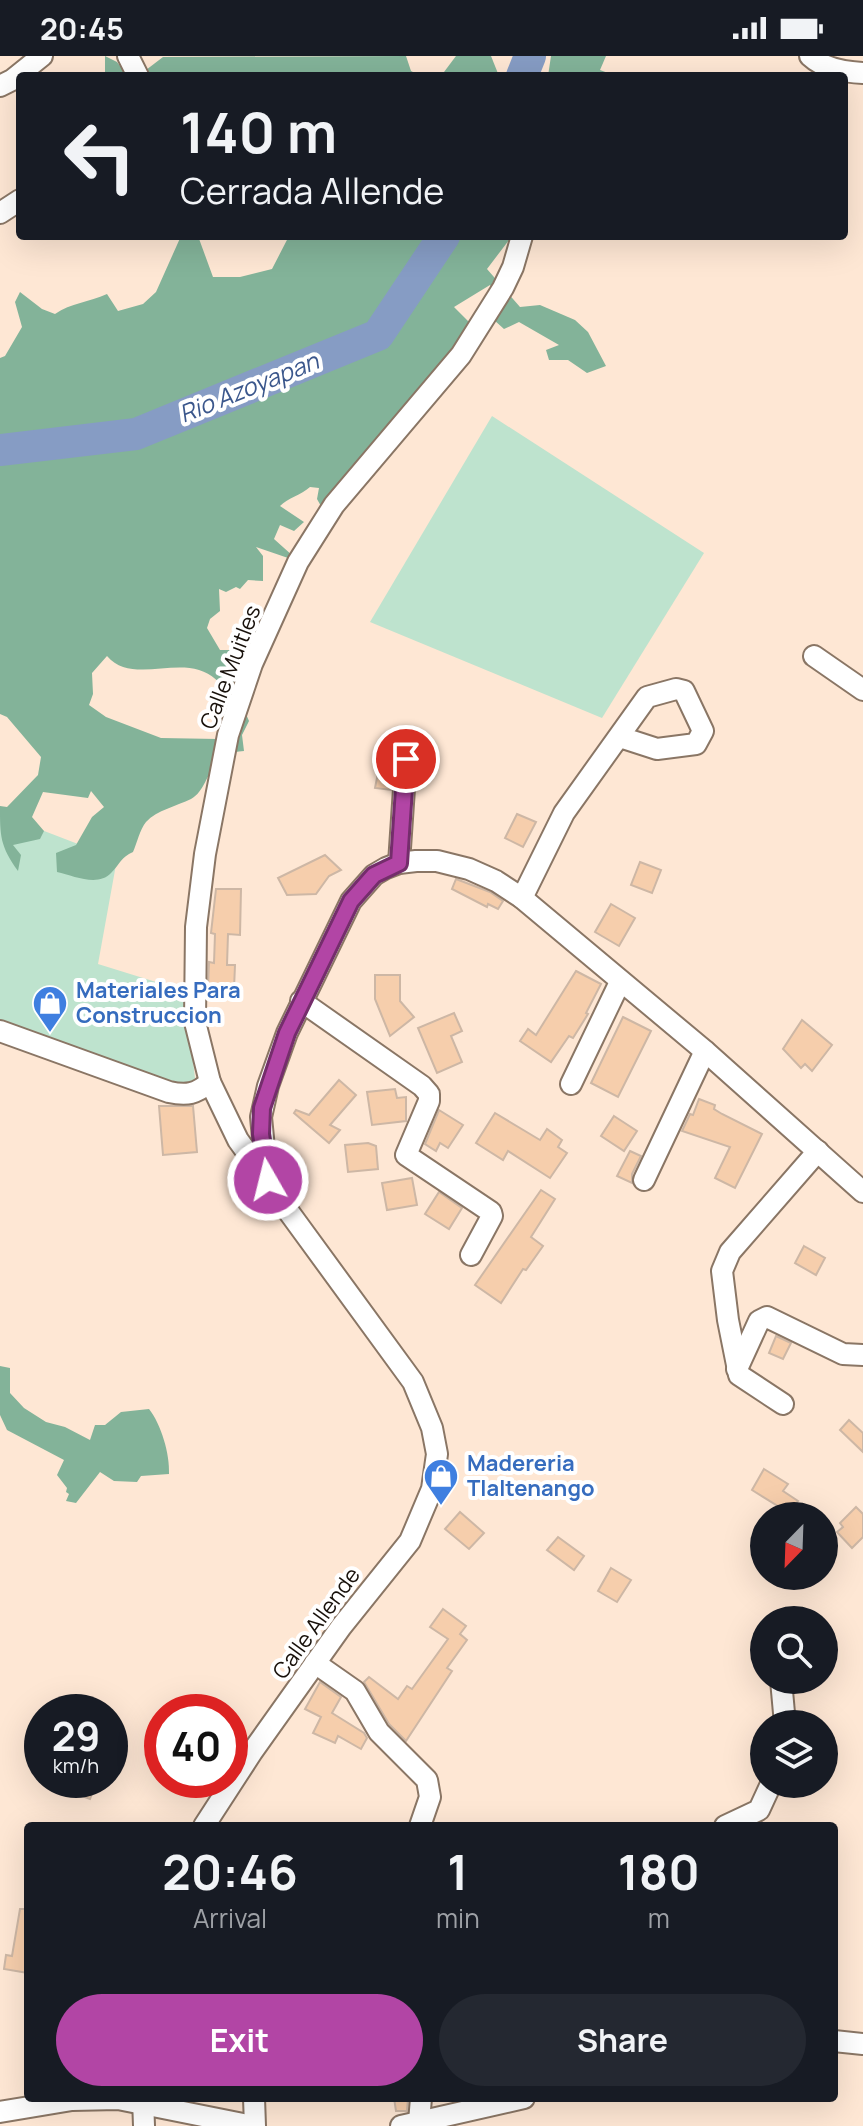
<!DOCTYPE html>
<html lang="en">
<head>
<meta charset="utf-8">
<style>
	:root { --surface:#171b24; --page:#242831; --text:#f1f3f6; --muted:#9ea1a6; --accent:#b245a5 }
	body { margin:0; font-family:Manrope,sans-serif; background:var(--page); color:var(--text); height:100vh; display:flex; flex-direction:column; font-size:30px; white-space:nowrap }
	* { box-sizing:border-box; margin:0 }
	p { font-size:26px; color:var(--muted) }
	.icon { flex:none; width:44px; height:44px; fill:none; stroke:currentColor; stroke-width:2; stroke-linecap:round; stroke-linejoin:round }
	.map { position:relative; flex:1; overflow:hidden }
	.drawer { position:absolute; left:24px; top:1766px; width:814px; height:280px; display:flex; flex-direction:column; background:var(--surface); border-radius:8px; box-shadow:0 8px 32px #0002 }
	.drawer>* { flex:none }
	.banner { position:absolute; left:16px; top:16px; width:832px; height:168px; border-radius:8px; box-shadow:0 8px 32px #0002; background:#171b24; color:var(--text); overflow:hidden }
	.needle { width:52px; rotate:203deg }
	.tools { position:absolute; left:750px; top:1446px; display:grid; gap:16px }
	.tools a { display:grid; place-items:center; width:88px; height:88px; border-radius:50%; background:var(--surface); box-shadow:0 8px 32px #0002; font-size:40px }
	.speed { position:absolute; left:24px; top:1638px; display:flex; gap:16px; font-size:40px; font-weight:700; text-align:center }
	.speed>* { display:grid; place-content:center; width:104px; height:104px; border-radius:50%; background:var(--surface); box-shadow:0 8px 32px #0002; line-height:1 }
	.speed small { font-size:20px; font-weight:400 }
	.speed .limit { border:12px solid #d22; background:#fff; color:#111 }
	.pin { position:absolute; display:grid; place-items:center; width:68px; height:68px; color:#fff; margin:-34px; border:4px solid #fff; border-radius:50%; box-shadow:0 2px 8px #0007 }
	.me { position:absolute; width:88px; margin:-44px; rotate:352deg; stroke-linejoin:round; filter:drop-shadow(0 0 6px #0008) }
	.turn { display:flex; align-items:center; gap:28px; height:168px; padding:0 32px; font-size:36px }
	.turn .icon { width:104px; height:104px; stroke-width:2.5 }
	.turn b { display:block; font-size:56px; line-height:68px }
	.eta { display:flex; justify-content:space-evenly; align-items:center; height:136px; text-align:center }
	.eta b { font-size:48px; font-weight:700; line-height:56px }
	.button { display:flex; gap:16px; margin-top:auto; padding:16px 32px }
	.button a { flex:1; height:92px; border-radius:48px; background:var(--accent); color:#fff; font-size:32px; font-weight:700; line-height:92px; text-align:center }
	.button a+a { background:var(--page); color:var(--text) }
	.status { display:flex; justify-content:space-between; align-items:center; height:56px; padding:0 40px; background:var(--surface); direction:ltr }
	.status svg { height:22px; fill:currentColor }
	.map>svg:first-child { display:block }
	.green { fill:#bee3ce }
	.forest { fill:#83b399 }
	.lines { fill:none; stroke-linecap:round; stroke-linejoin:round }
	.river { stroke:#869cc4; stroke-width:32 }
	.building { fill:#f6ceac; stroke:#cdb7a5; stroke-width:2 }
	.minor-casing { stroke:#8a7665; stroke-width:24 }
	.minor { stroke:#fff; stroke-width:20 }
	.route-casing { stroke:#742d6b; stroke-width:20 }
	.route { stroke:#b245a5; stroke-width:14 }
	.labels { text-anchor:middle; stroke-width:8; stroke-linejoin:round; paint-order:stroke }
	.street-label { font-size:22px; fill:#17100a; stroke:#fff }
	.shop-label { font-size:22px; font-weight:bold; fill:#366cbe; stroke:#fff; text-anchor:start }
	.water-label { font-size:24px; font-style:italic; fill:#3b578c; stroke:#fff }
</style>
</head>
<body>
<div class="status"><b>20:45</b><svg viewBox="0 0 49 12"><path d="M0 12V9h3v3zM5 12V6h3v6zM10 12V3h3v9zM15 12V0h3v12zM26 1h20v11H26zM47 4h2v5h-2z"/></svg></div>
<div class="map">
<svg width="863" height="2070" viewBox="0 0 863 2070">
	<rect width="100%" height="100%" fill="#fee7d4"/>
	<g class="green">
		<path d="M492,360L704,497L602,662L370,566Z"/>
		<path d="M0,758L117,803L98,908L185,935L196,1031L79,1000L0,970Z"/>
	</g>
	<g class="forest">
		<path d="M105,0L117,6L124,15L146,14L163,1L406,0L411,15L421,20H105Z"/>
		<path d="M456,0H491L499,20H441Z"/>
		<path d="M551,0H606L600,14L608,17V20H548Z"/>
		<path d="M181,180H198L213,221H240L272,213L289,180H512L487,213L520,251L540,249L575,264L588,276L606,310L587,317L568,304H549L546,294L559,289L519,266L504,273L494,264L502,248L490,229L454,251L469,266L483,260L442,319L423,326L424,344L395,373L392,396H386L374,420L368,412L322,452L317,443L319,432L310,431C301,439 288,442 280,450L304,466L294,475L280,469L274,483L293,500L291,503L256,491L263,500V525L248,524L240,533L236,531L226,536L219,533L220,555L210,563L207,572L220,594H232L236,605L237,630L230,636C220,627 212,618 199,614C169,605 129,626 107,600L92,617L93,638L89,649L106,661L161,682L218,683L242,649L249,665L242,679L244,695C206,697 211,732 191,743C177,750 157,754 146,766C140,773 137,787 133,796C121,801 120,808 111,817C98,831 74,820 57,816L56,797L76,789L92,761L104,751L91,735L88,742L43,736L32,761L44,775L40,783L13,789L21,799L18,815C0,790 0,780 0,750L7,751L38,719L41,701L7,661L0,658V302L5,300L22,271L15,246L20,236L42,253L55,258C71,247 89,246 107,238L118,255L143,248L156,236Z"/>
		<path d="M0,1310L10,1312V1337L24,1352L46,1366L65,1371L90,1384L95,1369H105L121,1356L149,1353C161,1368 170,1398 169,1418L141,1420L137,1426L114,1425L100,1416L76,1447L66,1445L69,1438L66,1436L67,1432L57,1419L64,1404L7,1374L0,1359Z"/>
	</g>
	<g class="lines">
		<g class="river">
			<path d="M522,20L530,0"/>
			<path d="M0,394L136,378L378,279L444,180"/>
		</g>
	</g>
	<g class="building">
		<path d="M378,717L392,720L391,734L375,732Z"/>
		<path d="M517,758L536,766L523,791L505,782Z"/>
		<path d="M325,799L341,814L329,820L316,838L287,839L278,822Z"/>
		<path d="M640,806L661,814L652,837L631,829Z"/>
		<path d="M456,823L490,836L503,845L498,853L488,848L487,851L452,833Z"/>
		<path d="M216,833H241L240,879L228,878L227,909H235L234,933L208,932L209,906L214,907L215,878L211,877Z"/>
		<path d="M611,848L635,862L619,890L595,876Z"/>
		<path d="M576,915L601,928L586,957L588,958L573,982L569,980L551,1006L520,985L528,973L536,979Z"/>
		<path d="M375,919H400V945L414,961L390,980L375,943Z"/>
		<path d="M454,957L462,975L451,980L462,1006L437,1017L418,972Z"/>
		<path d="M623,961L651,975L618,1041L591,1027Z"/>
		<path d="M802,964L832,989L812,1015L805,1008L801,1012L783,993Z"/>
		<path d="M339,1024L356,1039L330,1069L340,1074L329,1087L294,1057L296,1054L309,1059Z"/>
		<path d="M395,1033L397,1042L406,1041V1065L372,1069L367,1036Z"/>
		<path d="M699,1043L715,1049L714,1053L722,1058L762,1078L735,1132L715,1122L730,1091L682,1075L690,1058L693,1059Z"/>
		<path d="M159,1050H193L197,1096L163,1099Z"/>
		<path d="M439,1054L463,1069L448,1092L440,1087L436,1095L425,1088Z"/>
		<path d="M495,1057L540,1084L547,1073L562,1084L558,1091L567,1097L550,1122L508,1095L503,1104L476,1087Z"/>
		<path d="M614,1060L637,1075L624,1095L601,1080Z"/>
		<path d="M368,1087L376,1090L378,1113L348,1116L345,1089Z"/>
		<path d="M630,1095L641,1100L632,1118V1127L617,1120Z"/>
		<path d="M412,1122L417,1149L387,1154L382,1127Z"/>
		<path d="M541,1134L555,1143L531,1181L543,1190L526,1214L523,1213L501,1247L475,1229Z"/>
		<path d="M439,1136L462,1152L449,1173L425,1158Z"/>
		<path d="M804,1190L825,1202L816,1219L795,1207Z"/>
		<path d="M776,1280L791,1287L783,1303L769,1297Z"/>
		<path d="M849,1364L863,1377V1396L840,1374Z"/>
		<path d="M764,1413L788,1428L783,1435L798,1445L789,1457L752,1434Z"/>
		<path d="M856,1451L863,1458V1481L852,1492L837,1476L843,1471L840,1467Z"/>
		<path d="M460,1456L484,1477L469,1493L445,1473Z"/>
		<path d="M558,1481L584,1500L574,1514L547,1494Z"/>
		<path d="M611,1512L631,1524L617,1546L598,1535Z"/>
		<path d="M443,1553L466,1570L460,1578L467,1584L447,1612L452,1615L406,1685L389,1668L364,1626L369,1621L398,1643L407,1630L412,1633L448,1583L430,1571Z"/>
		<path d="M320,1626L341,1641L332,1657L364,1677L367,1682L361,1693L338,1680L335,1687L313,1677L321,1661L305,1653Z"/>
		<path d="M43,1724H97L90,1743L43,1726Z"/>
		<path d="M20,1853H28V1917L4,1913L6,1899L12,1900Z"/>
		<path d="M394,2042H408L407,2055H396Z"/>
	</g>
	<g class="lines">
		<g class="minor-casing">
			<g id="minor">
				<path d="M128,0L138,20"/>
				<path d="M810,0C824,13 844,16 863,17"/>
				<path d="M0,30L12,24L42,0"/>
				<path d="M0,157L20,144"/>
				<path d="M814,600L863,634"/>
				<path d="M399,807L406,703"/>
				<path d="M522,842L564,757L647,641L676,633L684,635L703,675L696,688L657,693L620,681"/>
				<path d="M301,945L422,1030L429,1038V1045L406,1099L491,1156L492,1160L471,1199"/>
				<path d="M0,975L169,1036C187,1040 196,1038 210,1026"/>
				<path d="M571,1028L620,926"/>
				<path d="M266,1113L254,1106L238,1084L210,1026L195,966L196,871L205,798L228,679L252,608L298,506L334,449L461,299L503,232L513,211L522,180"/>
				<path d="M644,1124L705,995"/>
				<path d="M737,1313L759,1265L767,1261L843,1298L863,1299"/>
				<path d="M783,1348L739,1319L728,1264L722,1215L730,1196L818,1095"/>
				<path d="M315,1607L355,1635L379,1676L427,1724L430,1741L420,1770"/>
				<path d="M781,1624L785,1668"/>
				<path d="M204,1770L252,1696L341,1571L410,1485L432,1433L437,1398L432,1372L413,1326L275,1137L266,1113L261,1061L268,1030L287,977L351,845L374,819L386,812L399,807L416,805H437L469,813L496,825L522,842L705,995L863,1136"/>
				<path d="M725,1770L759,1754L771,1728"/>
				<path d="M834,1985L863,1988"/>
				<path d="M143,2042L144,2070"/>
				<path d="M254,2042L255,2070"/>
				<path d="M0,2056L72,2044L118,2043L253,2070"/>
				<path d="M419,2066L421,2042"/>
				<path d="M401,2070L524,2042"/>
			</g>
		</g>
		<use href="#minor" class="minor"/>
	</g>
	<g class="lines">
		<g class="route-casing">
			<path id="route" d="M268,1124L261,1078L262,1052L287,977L351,845L374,819L399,807L406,703"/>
		</g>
		<use href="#route" class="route"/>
	</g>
	<defs>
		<g id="shop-pin" transform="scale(1.8)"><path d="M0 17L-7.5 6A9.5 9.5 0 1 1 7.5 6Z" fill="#3f7fe0" stroke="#fff"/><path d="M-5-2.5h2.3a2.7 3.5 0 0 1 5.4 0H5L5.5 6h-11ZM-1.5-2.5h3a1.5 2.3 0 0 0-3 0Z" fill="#fff"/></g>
	</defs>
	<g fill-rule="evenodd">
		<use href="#shop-pin" x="50" y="947"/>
		<use href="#shop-pin" x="441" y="1420"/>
	</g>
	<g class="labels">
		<g class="street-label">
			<text transform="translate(230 611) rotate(-69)" y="8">Calle Muitles</text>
			<text transform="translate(316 1567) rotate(-54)" y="8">Calle Allende</text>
		</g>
		<g class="shop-label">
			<text x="76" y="942">Materiales Para<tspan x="76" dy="25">Construccion</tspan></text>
			<text x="467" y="1415">Madereria<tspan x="467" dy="25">Tlaltenango</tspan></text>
		</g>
		<g class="water-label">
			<text transform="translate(249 332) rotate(-22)" y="8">Rio Azoyapan</text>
		</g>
	</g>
</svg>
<div class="tools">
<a><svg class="needle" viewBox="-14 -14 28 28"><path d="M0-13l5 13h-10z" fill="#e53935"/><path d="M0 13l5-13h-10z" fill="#9ea1a6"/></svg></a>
<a><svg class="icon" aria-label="search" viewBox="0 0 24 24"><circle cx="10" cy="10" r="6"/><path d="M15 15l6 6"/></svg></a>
<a><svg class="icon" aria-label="layers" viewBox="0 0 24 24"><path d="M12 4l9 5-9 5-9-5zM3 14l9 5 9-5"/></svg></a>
</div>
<div class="speed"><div>29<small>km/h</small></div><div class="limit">40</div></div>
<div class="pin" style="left:406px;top:703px;background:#d93025"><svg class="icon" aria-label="arrive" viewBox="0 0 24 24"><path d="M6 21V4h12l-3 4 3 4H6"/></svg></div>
<svg class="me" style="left:268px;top:1124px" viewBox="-20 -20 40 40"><circle r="17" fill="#b245a5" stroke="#fff" stroke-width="3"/><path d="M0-11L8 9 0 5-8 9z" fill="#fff"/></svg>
<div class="banner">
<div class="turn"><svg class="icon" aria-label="left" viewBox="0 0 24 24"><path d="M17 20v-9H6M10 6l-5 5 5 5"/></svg><div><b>140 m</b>Cerrada Allende</div></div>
</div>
<section class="drawer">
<div class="eta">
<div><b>20:46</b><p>Arrival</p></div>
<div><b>1</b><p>min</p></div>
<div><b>180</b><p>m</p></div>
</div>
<div class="button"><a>Exit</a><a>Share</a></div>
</section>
</div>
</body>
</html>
